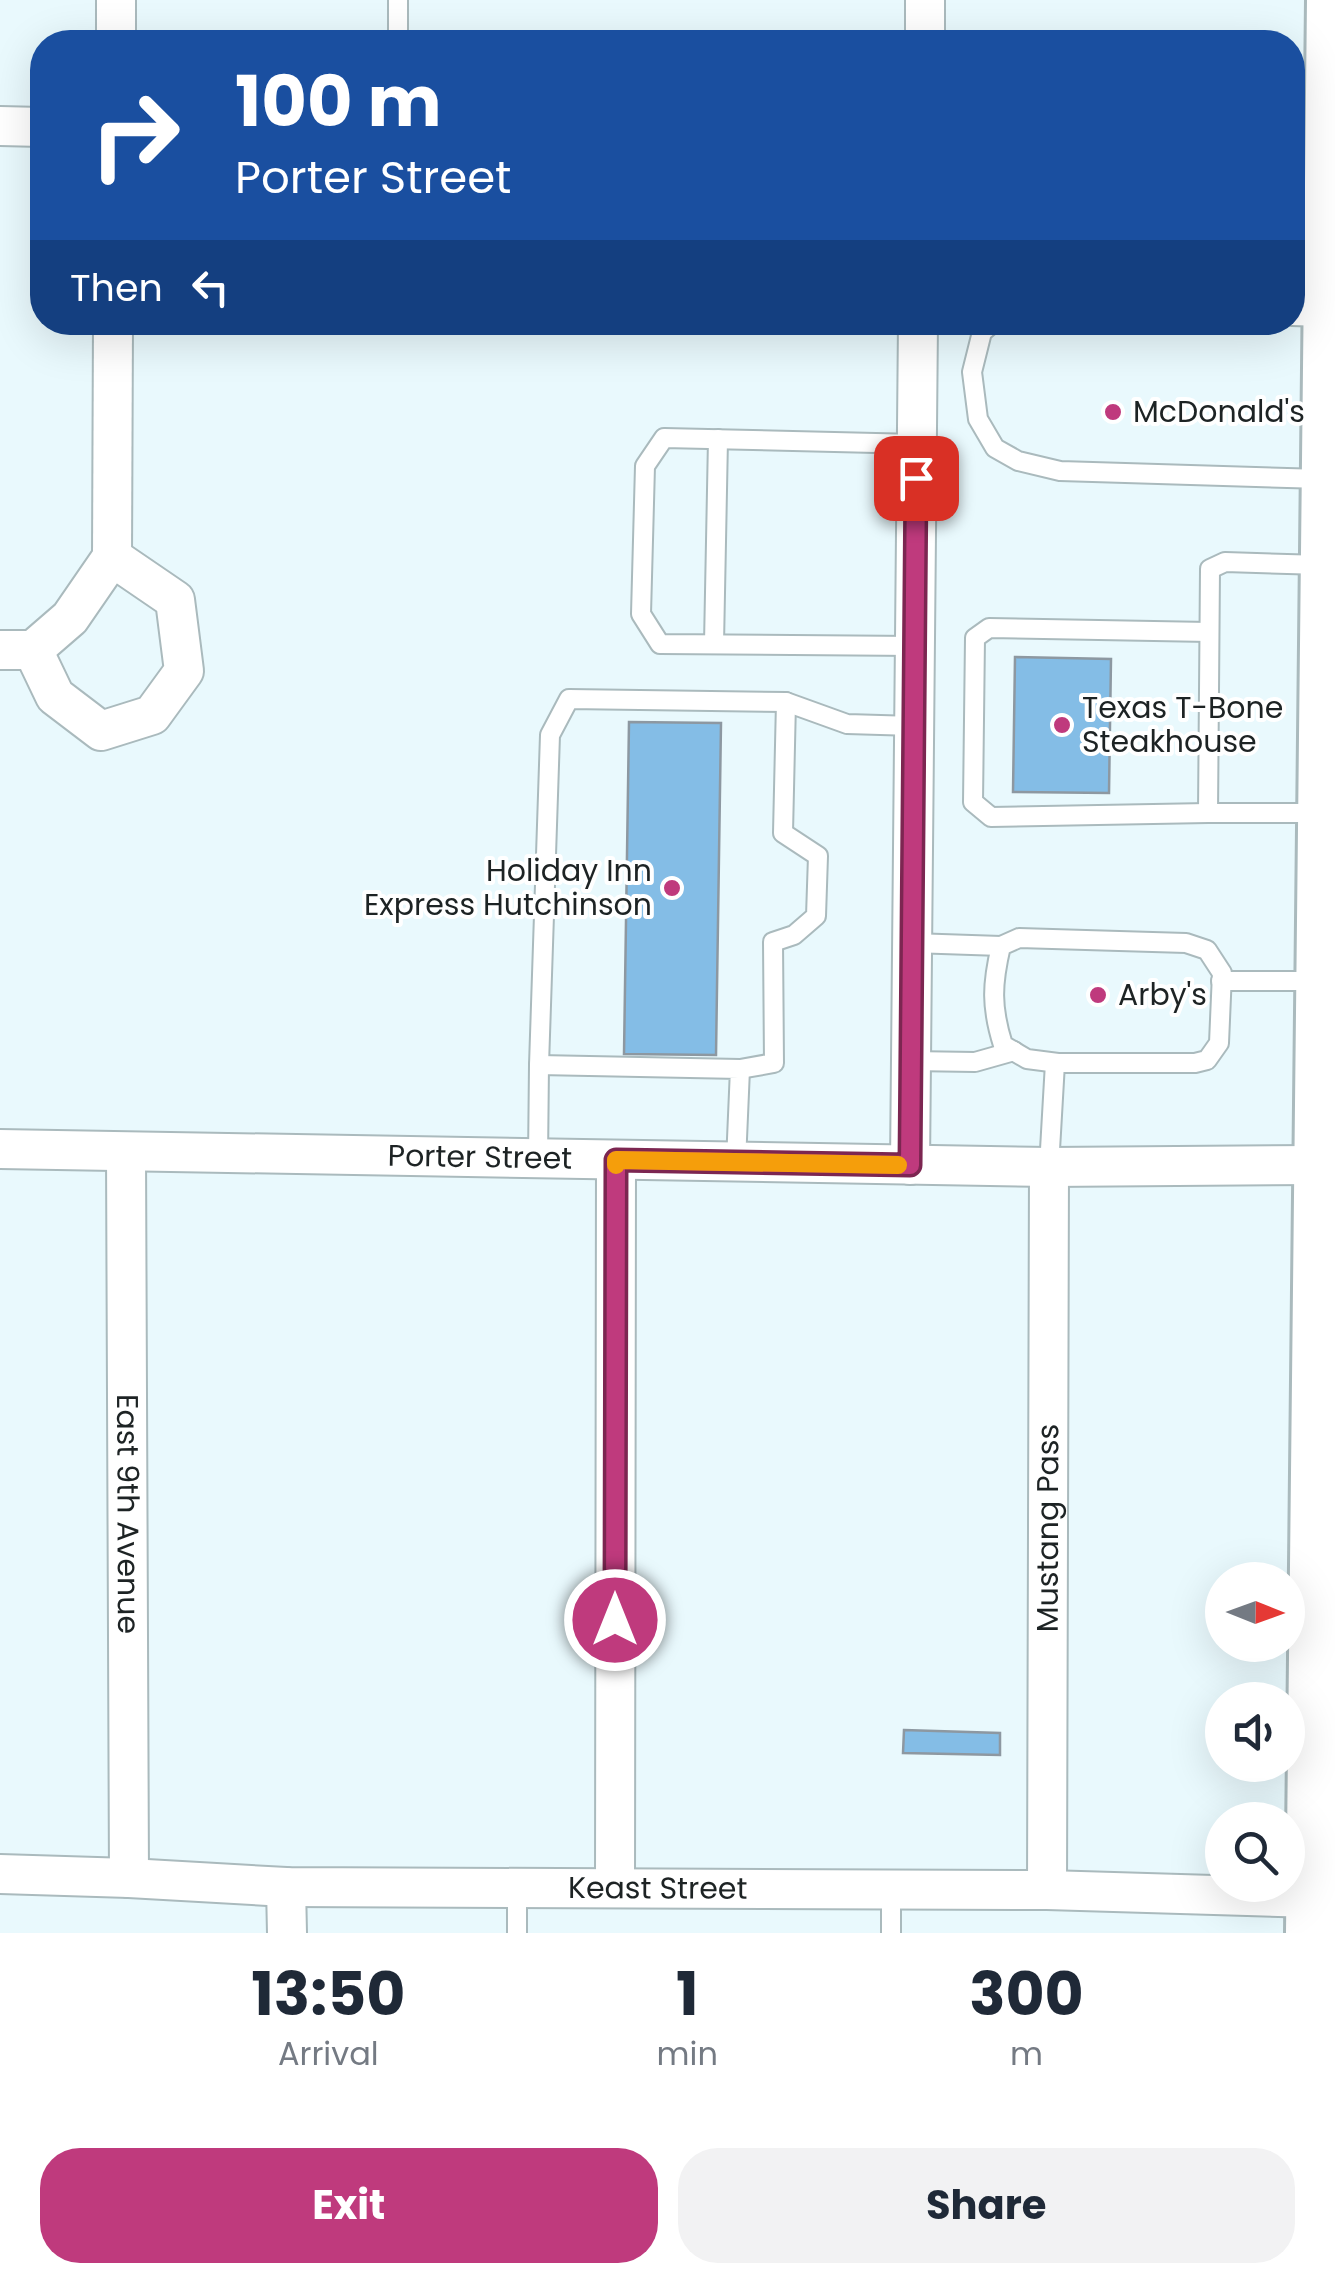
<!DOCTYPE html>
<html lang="en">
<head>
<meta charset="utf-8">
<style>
	:root { --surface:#fff; --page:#f2f2f3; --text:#1f2937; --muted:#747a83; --accent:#bf3a7d }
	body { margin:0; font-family:Poppins,sans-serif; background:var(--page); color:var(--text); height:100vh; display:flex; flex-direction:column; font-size:38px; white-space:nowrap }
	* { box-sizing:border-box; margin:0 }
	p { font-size:32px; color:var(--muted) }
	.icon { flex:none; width:55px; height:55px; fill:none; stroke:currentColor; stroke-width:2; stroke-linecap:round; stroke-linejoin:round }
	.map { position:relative; height:1933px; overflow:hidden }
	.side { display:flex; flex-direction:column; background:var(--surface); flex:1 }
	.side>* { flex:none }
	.guide { position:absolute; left:30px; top:30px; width:1275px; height:305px; border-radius:40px; box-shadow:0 10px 40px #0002; background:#1a4fa0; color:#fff; overflow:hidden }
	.needle { width:65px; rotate:91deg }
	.tools { position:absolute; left:1205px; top:1562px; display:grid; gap:20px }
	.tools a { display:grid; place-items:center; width:100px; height:100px; border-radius:50%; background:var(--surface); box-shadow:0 10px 40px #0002; font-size:50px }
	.pin { position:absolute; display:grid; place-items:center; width:85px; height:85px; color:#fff; margin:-42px; border-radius:20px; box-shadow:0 5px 15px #0006 }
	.me { position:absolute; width:110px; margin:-55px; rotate:0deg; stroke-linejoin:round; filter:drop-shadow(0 0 8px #0008) }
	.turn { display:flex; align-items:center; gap:35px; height:210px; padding:0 40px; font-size:45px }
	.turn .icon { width:130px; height:130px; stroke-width:2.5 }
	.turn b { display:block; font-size:70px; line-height:85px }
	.then { display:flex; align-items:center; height:95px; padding:0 40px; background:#0003; gap:20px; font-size:38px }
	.eta { display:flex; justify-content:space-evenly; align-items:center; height:170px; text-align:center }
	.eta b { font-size:60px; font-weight:700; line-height:70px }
	.primary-button { display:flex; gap:20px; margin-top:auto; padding:20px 40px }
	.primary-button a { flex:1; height:115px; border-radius:40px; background:var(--accent); color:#fff; font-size:40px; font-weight:700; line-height:115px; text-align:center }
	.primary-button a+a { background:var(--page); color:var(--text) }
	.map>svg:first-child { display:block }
	.building { fill:#84bde6; stroke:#8d98a1; stroke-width:2.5 }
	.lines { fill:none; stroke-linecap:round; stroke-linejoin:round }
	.lane-casing { stroke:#aababd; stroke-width:22 }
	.street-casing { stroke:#aababd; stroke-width:42 }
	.secondary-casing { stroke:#aababd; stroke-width:58 }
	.lane { stroke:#fff; stroke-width:18 }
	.street { stroke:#fff; stroke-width:38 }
	.secondary { stroke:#fff; stroke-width:52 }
	.route-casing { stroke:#7c2651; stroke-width:25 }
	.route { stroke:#bf3a7d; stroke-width:18 }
	.slow { stroke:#f59e0b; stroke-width:18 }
	.poi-dot { fill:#bf3a7d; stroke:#fff; stroke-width:4 }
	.labels { text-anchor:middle; stroke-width:8; stroke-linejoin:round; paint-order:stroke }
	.poi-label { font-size:30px; fill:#1d2324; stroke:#fff; text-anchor:start }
	.street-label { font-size:30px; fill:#1d2324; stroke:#fff }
</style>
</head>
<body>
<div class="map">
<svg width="1335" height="1933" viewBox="0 0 1335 1933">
	<rect width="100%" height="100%" fill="#e9f9fd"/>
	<g class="building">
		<path d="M1015,657L1111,659L1109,793L1013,792Z"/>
		<path d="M629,722L721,723L716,1055L624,1054Z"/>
		<path d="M904,1730L1000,1733V1755L903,1753Z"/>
	</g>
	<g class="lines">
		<g class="lane-casing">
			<g id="lane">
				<path d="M398,0V42"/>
				<path d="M1292,316L1324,317"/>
				<path d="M994,322L982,332L972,372L978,419L995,448L1018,461L1060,471L1322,479"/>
				<path d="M714,644L718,439"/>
				<path d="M915,646L660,644L641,614L645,466L664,438L917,444"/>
				<path d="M1208,813L991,817L973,802L975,638L989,628L1209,632"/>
				<path d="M1318,813H1208L1210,569L1225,562L1322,565"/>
				<path d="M1019,938L1186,943L1207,950L1222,973L1219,1043L1207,1060L1195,1063H1058L1027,1059L1003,1045C991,1007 992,984 1001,946Z"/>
				<path d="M912,943L1001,946"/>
				<path d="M1221,981H1316"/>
				<path d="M911,1061L975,1062L1014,1051"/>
				<path d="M539,1065L550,735L569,699L786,702L847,724L914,726"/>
				<path d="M740,1069L774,1063L773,942L794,935L816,916L818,856L783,833L786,702"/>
				<path d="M538,1159L539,1065L740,1069L736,1162"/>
				<path d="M1049,1167L1055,1063"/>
				<path d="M891,1890V1933"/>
				<path d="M517,1933V1887"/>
			</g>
		</g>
		<g class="street-casing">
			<g id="street">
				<path d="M116,42V0"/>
				<path d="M925,42V0"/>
				<path d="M0,126L42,127"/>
				<path d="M112,557L113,322"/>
				<path d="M0,650H33L70,618L112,557"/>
				<path d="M33,650L55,696L101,731L152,715L184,671L175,600L112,557"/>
				<path id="s1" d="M0,1149L1049,1167L1320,1165"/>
				<path id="s2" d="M126,1152L129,1878"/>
				<path d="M910,1165L918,322"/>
				<path id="s3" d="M0,1874L129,1878L286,1887L1047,1890L1313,1898"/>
				<path d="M286,1887L287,1933"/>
				<path d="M615,1887L616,1160"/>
				<path id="s4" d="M1047,1890L1049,1167"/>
			</g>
		</g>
		<g class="secondary-casing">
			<path id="secondary" d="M1312,1933L1333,0"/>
		</g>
		<use href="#lane" class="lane"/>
		<use href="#street" class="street"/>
		<use href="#secondary" class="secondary"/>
	</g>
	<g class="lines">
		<g class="route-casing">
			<path id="route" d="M615,1620L616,1160L910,1165L916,478"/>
		</g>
		<use href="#route" class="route"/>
		<path class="slow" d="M616,1165V1160L898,1165"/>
	</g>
	<g class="poi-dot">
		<circle cx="1113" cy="412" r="10"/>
		<circle cx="1062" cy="725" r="10"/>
		<circle cx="672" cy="888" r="10"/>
		<circle cx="1098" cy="995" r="10"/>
	</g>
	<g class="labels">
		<g class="poi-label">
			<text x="1133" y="422">McDonald's</text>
			<text x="1082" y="718">Texas T-Bone<tspan x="1082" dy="34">Steakhouse</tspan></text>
			<text x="652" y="881" text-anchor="end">Holiday Inn<tspan x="652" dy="34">Express Hutchinson</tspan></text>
			<text x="1118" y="1005">Arby's</text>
		</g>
		<g class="street-label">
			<text dy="10" stroke="none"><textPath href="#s1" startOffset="480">Porter Street</textPath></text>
			<text dy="10" stroke="none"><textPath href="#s2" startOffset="362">East 9th Avenue</textPath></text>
			<text dy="10" stroke="none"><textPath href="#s4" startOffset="362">Mustang Pass</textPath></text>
			<text dy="10" stroke="none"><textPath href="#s3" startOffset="658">Keast Street</textPath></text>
		</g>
	</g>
</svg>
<div class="tools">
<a><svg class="needle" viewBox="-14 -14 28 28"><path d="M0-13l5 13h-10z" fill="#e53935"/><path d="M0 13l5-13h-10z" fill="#747a83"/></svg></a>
<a><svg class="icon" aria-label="sound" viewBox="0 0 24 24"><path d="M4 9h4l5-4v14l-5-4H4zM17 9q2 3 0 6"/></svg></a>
<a><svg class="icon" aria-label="search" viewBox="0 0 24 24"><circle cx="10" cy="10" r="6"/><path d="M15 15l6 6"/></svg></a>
</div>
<div class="pin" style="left:916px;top:478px;background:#d93025"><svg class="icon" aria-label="arrive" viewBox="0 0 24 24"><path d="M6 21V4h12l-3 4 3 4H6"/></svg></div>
<svg class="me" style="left:615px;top:1620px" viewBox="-20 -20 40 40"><circle r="17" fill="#bf3a7d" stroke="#fff" stroke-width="3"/><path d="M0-11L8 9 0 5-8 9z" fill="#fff"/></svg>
<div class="guide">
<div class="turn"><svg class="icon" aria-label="right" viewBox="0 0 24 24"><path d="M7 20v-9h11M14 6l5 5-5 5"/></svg><div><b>100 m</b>Porter Street</div></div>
<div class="then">Then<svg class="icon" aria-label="left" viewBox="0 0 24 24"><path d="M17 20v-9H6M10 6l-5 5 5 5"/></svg></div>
</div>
</div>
<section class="side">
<div class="eta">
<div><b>13:50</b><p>Arrival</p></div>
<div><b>1</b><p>min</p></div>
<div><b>300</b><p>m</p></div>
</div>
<div class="primary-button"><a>Exit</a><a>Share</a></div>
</section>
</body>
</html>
